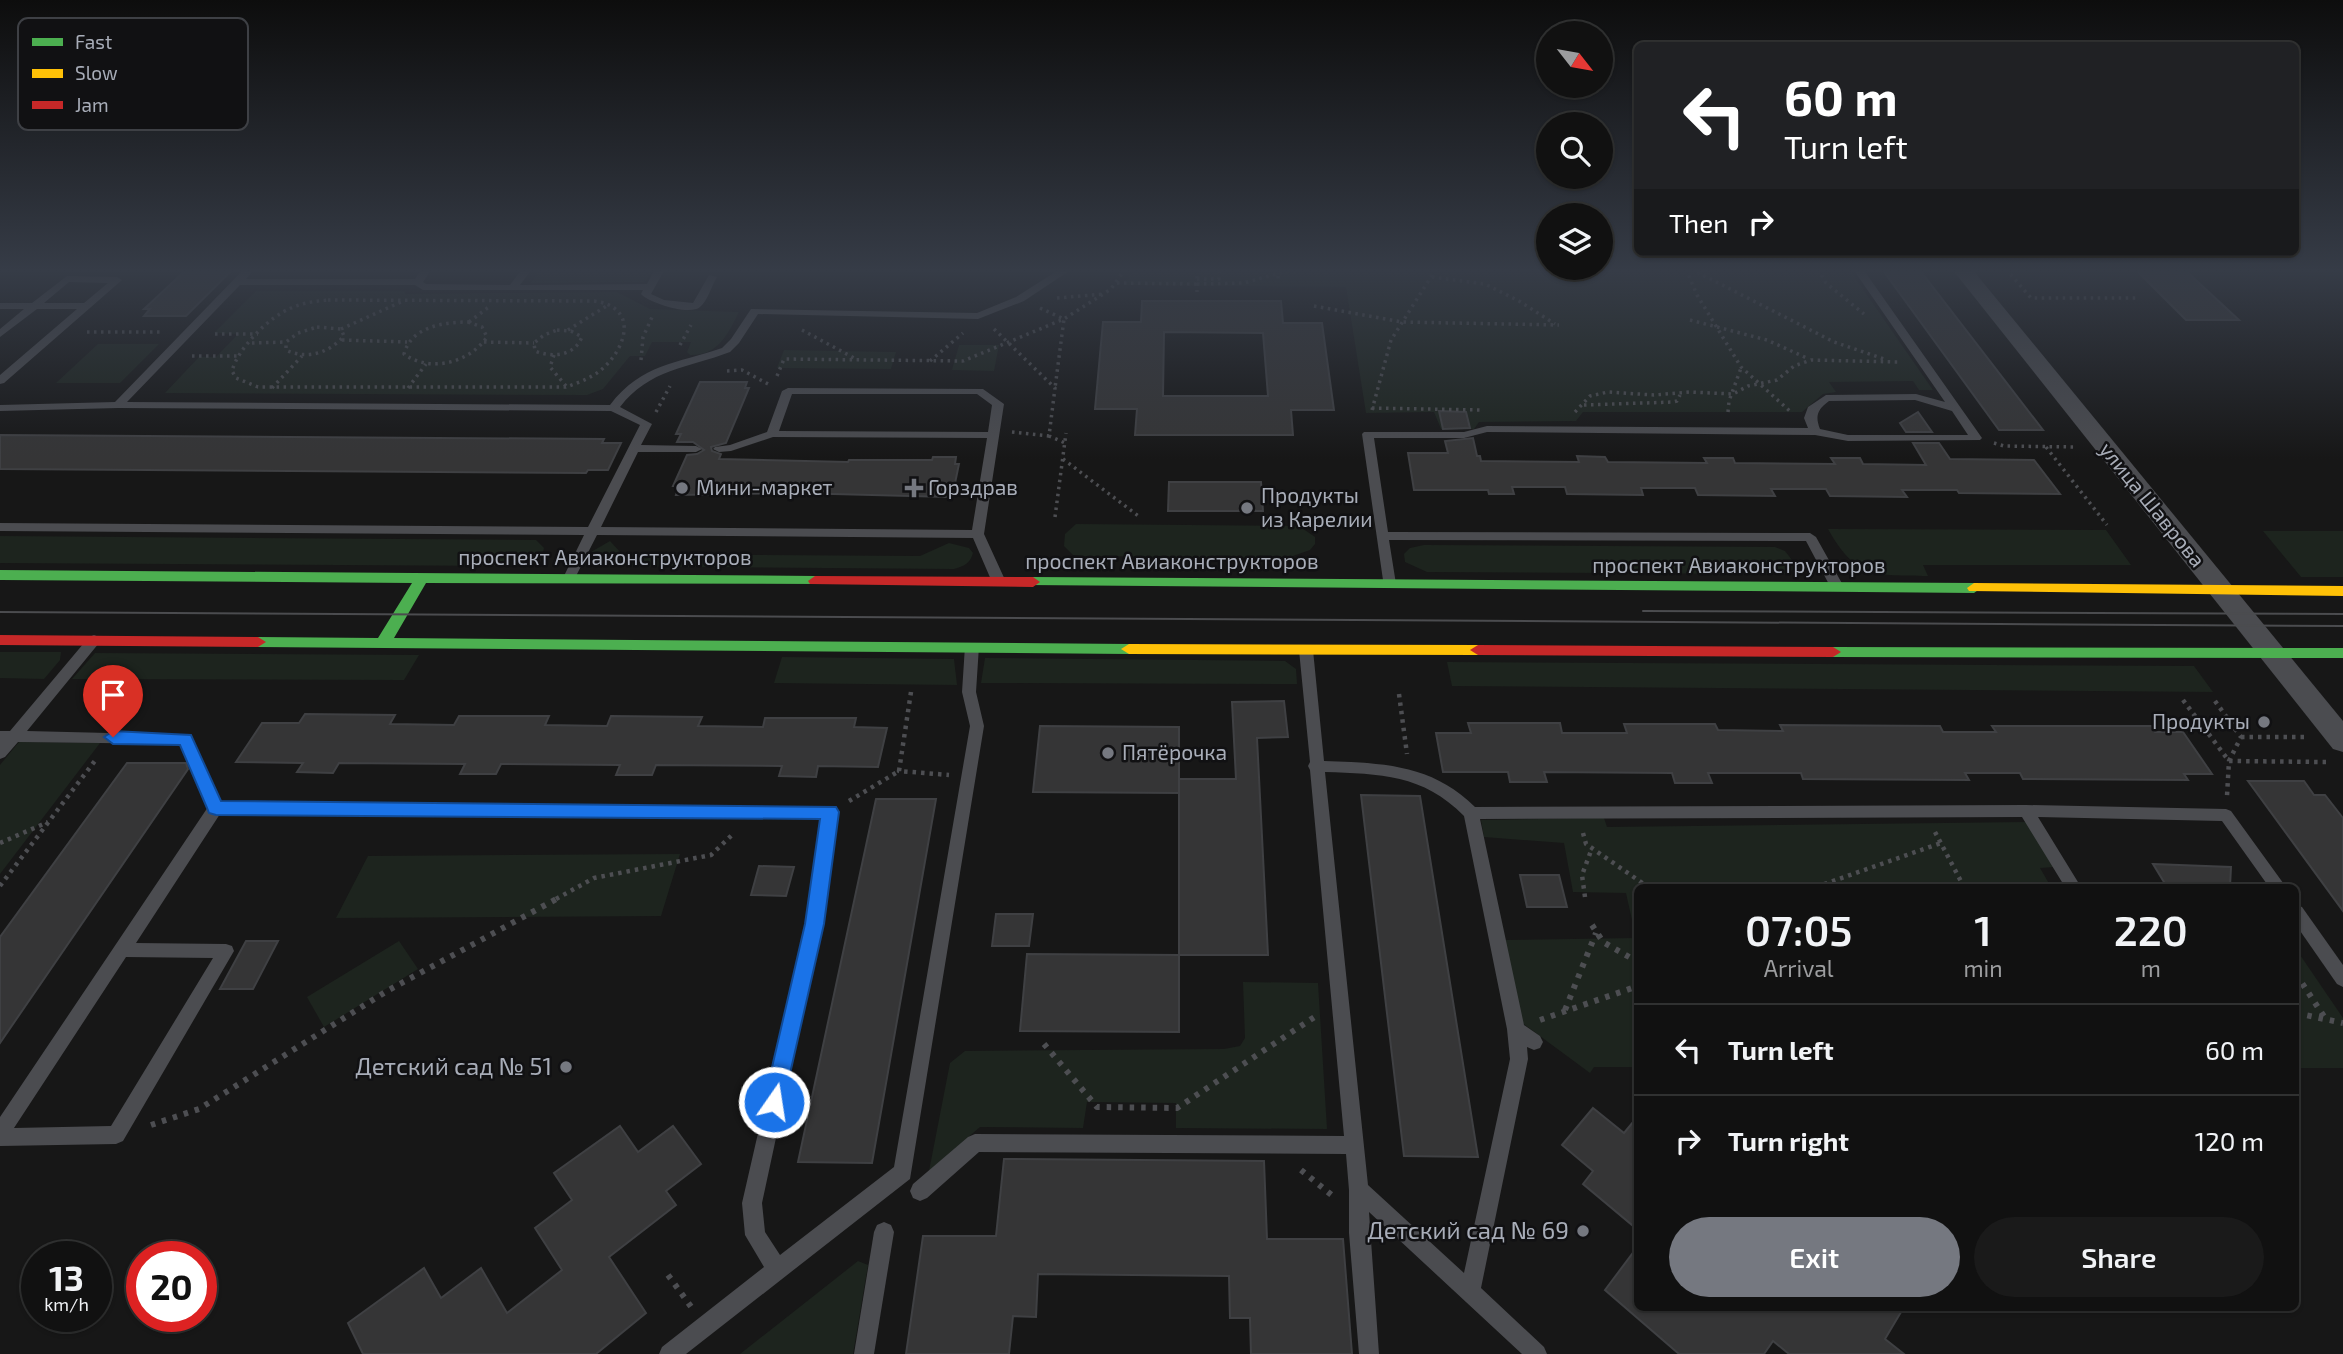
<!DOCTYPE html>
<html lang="en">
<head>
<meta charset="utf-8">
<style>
	:root { --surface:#111; --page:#1a1a1a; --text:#f1f3f6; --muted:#9c9d9f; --line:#303131; --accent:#757880 }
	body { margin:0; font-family:"Exo 2",sans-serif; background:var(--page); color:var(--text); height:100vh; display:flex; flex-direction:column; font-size:26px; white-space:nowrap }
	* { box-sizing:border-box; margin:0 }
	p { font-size:23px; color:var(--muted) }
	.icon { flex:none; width:38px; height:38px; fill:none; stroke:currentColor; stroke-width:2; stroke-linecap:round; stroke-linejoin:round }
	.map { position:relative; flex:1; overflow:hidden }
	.drawer { position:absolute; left:1634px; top:884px; width:665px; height:427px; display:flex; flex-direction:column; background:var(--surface); border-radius:10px; box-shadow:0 2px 5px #0004,0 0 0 2px var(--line) }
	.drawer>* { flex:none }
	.guide { position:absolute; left:1634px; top:42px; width:665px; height:214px; border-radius:10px; box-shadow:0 2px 5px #0004,0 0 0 2px var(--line); background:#202124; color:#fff; overflow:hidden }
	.needle { width:46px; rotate:121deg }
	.fabs { position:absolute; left:1536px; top:21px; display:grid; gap:14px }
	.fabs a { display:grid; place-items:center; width:77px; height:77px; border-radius:50%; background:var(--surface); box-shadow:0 2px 5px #0004,0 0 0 2px var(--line); font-size:35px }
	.speed { position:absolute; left:21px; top:1241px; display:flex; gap:14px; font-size:35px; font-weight:700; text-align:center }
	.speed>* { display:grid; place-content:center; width:91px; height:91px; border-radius:50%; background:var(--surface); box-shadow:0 2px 5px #0004,0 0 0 2px var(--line); line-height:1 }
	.speed small { font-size:18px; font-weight:400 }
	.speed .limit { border:10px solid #d22; background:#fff; color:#111 }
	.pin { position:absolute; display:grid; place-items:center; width:60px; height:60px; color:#fff; margin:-72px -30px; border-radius:50% 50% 50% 0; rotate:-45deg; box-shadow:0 0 7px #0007 }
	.pin .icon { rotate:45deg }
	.me { position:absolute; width:77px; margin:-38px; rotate:13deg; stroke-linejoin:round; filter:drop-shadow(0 0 5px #0008) }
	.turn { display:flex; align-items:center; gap:24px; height:147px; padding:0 35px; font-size:32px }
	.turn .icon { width:91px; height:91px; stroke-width:2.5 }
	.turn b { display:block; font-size:49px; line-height:60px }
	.then { display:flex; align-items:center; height:66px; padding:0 35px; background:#0003; gap:14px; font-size:26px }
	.eta { display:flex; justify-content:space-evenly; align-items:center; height:119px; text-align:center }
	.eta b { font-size:42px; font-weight:600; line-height:49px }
	.primary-button { display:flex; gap:14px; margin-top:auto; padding:14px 35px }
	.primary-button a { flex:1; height:80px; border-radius:42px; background:var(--accent); color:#fff; font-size:28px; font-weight:600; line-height:80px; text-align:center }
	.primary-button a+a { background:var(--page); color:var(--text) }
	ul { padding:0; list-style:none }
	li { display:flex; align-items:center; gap:21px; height:91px; padding:0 35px; border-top:2px solid var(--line) }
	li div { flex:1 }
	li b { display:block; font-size:26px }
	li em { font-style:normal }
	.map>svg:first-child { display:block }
	.green { fill:#1d241e }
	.building { fill:#353536; stroke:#3f4043; stroke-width:2; fill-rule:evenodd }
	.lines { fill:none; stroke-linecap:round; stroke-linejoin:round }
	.path-far2 { stroke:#4d4e52; stroke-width:3.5; stroke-dasharray:2.5 4.5; stroke-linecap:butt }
	.path-far1 { stroke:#4d4e52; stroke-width:4.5; stroke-dasharray:3.5 5; stroke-linecap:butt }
	.path { stroke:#4d4e52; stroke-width:6; stroke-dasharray:4.5 7; stroke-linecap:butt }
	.lane { fill:#4b4c50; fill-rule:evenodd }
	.street { fill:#4b4c50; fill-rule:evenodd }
	.fast { fill:#4caf50; fill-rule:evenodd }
	.slow { fill:#ffc107; fill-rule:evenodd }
	.jam { fill:#c62828; fill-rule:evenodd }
	.tram { stroke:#4b4c4f; stroke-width:2 }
	.route { fill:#1a73e8; stroke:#114b97; stroke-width:2 }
	.poi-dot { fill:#757880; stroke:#111113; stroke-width:2.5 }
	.labels { text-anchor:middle; stroke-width:5; stroke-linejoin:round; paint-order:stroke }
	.poi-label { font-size:21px; fill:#a8adb8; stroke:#111113; text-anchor:start }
	.street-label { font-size:21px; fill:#a8adb8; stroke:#111113 }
	.near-poi-label { font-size:24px; fill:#a8adb8; stroke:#111113; text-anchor:end }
	.key { fill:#111113; stroke:#3e4045; stroke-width:2 }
	.key-label { font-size:19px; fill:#a8adb8 }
</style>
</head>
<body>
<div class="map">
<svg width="2343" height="1354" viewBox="0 0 2343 1354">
	<rect width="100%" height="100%" fill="#171717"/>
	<g class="green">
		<path d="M540,269H655L644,282L531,283Z"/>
		<path d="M1133,269H1849L1933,390H1919L1913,381L1829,382L1836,392L1823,394L1802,412H1583L1576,421L1479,422L1474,429H1441L1434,412L1366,413L1346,287L1125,285Z"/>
		<path d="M256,291H404L406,294L617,292L650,309L739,312C728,334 718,356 690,355L687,352L691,342H652L645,356H630L603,389L587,395L165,393L199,357H216L238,334L214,333Z"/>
		<path d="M98,344H159L120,383H56Z"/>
		<path d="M959,345H999L994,371L952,370Z"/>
		<path d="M784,350L896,352L891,369L777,368Z"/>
		<path d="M1076,524L1299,526L1315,537V544L1310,550L1287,558L1082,556L1073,555L1064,546L1065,534Z"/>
		<path d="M1828,529L2106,530L2131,565H1923L1928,576C1875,575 1856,579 1828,529Z"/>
		<path d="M2263,531H2343V577H2301Z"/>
		<path d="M0,536L536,540L544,548C542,561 527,564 516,566L0,563Z"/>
		<path d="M610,541L622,554L920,556L949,543L969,548L973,553C970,564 964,566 954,569L596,566L589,563L591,552Z"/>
		<path d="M1424,545L1775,547L1785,551L1795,564L1793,570L1786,574L1427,572L1405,562L1404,554L1410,548Z"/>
		<path d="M0,652H61L60,660L44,679L0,678Z"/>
		<path d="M95,653L419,655L404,680L72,679Z"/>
		<path d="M782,657L954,659L957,685L774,683Z"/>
		<path d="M985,658L1285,661L1296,669L1297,684L981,683Z"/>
		<path d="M1447,662L2194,666L2213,692L1452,686Z"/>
		<path d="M19,742L100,743L0,874V765Z"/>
		<path d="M1604,818L1607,827L2026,822L2054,867L2040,868L2051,887H1638V1067H1594L1590,1073L1521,1022L1503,940L1636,938L1626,893L1573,892L1564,843L1484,837L1481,820Z"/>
		<path d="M680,854L661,916L336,918L368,856Z"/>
		<path d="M399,941L418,969L324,1027L307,997Z"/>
		<path d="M2296,949L2343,1018V1068H2296Z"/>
		<path d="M1243,982L1318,983L1327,1129L1176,1128V1103L1087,1102L1083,1128L980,1127L929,1171L950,1063L965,1051L1224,1049L1240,1046L1245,1038Z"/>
		<path d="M858,1261L868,1265L853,1354H740Z"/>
	</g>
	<g class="building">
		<path d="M187,269H233L186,316H144L150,309H144Z"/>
		<path d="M1882,269H1919L2043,430H1999Z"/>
		<path d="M2135,269H2184L2239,320H2186Z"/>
		<path d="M1142,301H1281L1283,323H1322L1334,410H1291L1293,435H1135L1137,409H1095L1103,322H1141ZM1164,332L1263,333L1268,396H1163Z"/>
		<path d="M700,382H747L745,388H749L726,443L711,447L712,451L721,454L719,459L848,462L849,460H932L933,457H956L955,464H959L954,488L950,487L948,497L795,493L676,495L679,486H673L687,455L697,454L704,450L693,442H677L681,434H676Z"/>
		<path d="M1439,411L1466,412L1470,428L1443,429Z"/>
		<path d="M1918,412L1932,432H1906L1900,423Z"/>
		<path d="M0,435L604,439L602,443H621L608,470H588L586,473L0,469Z"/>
		<path d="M1473,438L1477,456H1480L1481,461L1579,462L1577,456L1605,457L1608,462L1707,463L1704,458H1733L1735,463L1835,464L1831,458H1860L1863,464L1926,465L1913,443H1939L1950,459L2034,460L2060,494L1959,493L1957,490H1902L1907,497L1830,496L1826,489H1771L1775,496L1698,495L1695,488H1641L1643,495L1567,494L1565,487H1512L1514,494H1489L1488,490H1414L1408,453H1448L1445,441Z"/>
		<path d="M1169,482H1261L1263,511H1168Z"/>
		<path d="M1284,701L1288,737L1257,738L1268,955H1179V779H1236L1232,702Z"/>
		<path d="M305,714L395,715L390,724L454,725L459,716H549L545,725L607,726L611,716L702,717L698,726L763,727L765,718H856L854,727L887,728L878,767L818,766L816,777L779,776L782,766L656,765L652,775H616L620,765L501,764L496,774H460L465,764L339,763L333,773L297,772L303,763L236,762L262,723H299Z"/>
		<path d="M1468,723H1560L1562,733H1627L1624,724H1715L1718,730L1783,731L1780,725L1940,726L1943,732H1996L1992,726H2151L2155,732H2183L2212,774H2184L2188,780L2023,779L2020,773H1965L1969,780L1803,779L1801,773H1708L1712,783H1675L1672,773L1544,772L1547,782H1510L1508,772H1443L1436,733H1471Z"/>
		<path d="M1040,726L1179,727V793L1033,792Z"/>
		<path d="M127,763H186L188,769L0,1043V937Z"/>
		<path d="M2248,781H2304L2314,795H2325L2343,818V911Z"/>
		<path d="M1361,795L1420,796L1478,1157L1404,1156Z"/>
		<path d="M876,799H936L872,1163L798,1162Z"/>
		<path d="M2153,864L2231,867L2230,887H2167Z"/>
		<path d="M759,866L794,867L786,896L751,895Z"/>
		<path d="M1520,875H1559L1567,907H1527Z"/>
		<path d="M996,914H1033L1029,946H992Z"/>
		<path d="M246,941H278L253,989H220Z"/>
		<path d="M1027,954L1179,955V1032L1020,1031Z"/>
		<path d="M1593,1108L1624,1133L1638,1116V1230L1583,1184L1593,1171L1562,1145Z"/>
		<path d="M620,1126L638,1152L673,1126L701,1164L666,1191L676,1205L609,1257L646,1313L596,1354H363L348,1323L424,1268L441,1298L481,1268L507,1313L562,1270L535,1228L572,1200L554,1173Z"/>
		<path d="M1004,1159L1264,1161L1267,1239H1343L1352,1354H1251L1250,1318H1230L1229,1276L1038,1274L1036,1317L1013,1316L1009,1354H906L923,1236H996Z"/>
		<path d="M1638,1246V1307H1904L1885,1339L1904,1354H1789L1773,1341L1764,1354H1679L1605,1290Z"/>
	</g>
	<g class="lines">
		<g class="path-far2">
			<path d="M1197,269V292"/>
			<path d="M1278,269V282"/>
			<path d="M1686,269L1697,295L1741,367L1792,413"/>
			<path d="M1691,269L1834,342L1884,359"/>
			<path d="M1818,269L1826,283L1864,314"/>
			<path d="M2006,269L2031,298H2138"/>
			<path d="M1432,277L1485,284L1519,301L1555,324"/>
			<path d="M1197,279H1219V269"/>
			<path d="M1117,283L1197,284"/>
			<path d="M1197,284L1244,283L1286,271L1328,269"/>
			<path d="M1057,298L1104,294"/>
			<path d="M328,300L594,301C639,307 627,348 601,370C591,378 578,383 566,387H258L236,378L232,371C238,348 269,317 291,308C302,303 315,301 328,300Z"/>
			<path d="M1314,306L1402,322L1559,325"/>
			<path d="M1040,308L1064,319L1055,388"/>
			<path d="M1690,320L1767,340L1809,359"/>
			<path d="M468,322L482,327L487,337C469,363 430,373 404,354C411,327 443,322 468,322Z"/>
			<path d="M469,322L490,306"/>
			<path d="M317,327L341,329L344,336C329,353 307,360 286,350V342L298,333Z"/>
			<path d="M341,329L401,302"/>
			<path d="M994,329L1055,388L1049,436L1065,443"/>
			<path d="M557,330L571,331L582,337C574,356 553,358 535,351L534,343L544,335Z"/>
			<path d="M568,330L608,305"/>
			<path d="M802,330L856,359"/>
			<path d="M87,332H162"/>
			<path d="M215,334H258"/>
			<path d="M342,340L407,342"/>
			<path d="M484,342L534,343"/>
			<path d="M252,343L286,342"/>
			<path d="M680,345L691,325"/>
			<path d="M554,355L550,367L566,386"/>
			<path d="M192,356H239"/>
			<path d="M641,360L643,337L653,315"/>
			<path d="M930,361L963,333"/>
			<path d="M727,371L742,370L770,385"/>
			<path d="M777,376L784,359L963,361L1064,319L1111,289L1125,269"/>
			<path d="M272,388L302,356"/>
			<path d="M408,388L426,364"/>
			<path d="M1584,405L1673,402L1677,401L1680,395"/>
			<path d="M1372,408L1481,410"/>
			<path d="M1372,410L1391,340L1436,269"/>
			<path d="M656,412L670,386"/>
			<path d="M1575,412L1590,396L1608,392L1654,395L1690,392L1733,394L1748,386L1777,380L1794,366L1811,360L1899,362"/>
			<path d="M1728,412L1729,401L1741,368"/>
			<path d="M1012,432L1049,436"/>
			<path d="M1994,443L2004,446L2076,447"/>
			<path d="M2046,447L2107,525"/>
			<path d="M1063,459L1141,518"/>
			<path d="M1055,517L1066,433"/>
		</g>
		<g class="path-far1">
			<path d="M911,692L899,771L949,775"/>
			<path d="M1399,694L1407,754"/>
			<path d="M2183,700L2229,761L2326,762"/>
			<path d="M2215,701L2241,737L2229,761L2227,796"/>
			<path d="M2241,737H2306"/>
			<path d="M849,801L899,771"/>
			<path d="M1935,832L1964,887"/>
			<path d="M1583,833L1586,844L1648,887"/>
			<path d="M0,843L48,822"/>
			<path d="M0,886L97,758"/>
			<path d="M1816,887L1941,843"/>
			<path d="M1585,897L1582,875L1592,848"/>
			<path d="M556,899L594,878L711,855L734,833"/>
		</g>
		<g class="path">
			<path d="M1592,925L1603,942L1638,962"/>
			<path d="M2296,974L2325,1018"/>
			<path d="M1565,1010L1596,933"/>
			<path d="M2296,1013L2343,1023"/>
			<path d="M1540,1020L1638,986"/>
			<path d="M1044,1044L1097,1107L1177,1108L1319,1014"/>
			<path d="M151,1125L199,1109L387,991L560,897"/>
			<path d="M1301,1170L1334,1197"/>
			<path d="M668,1275L692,1308"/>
		</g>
		<g class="lane">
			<path d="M244,269H255L246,279H415L422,269H432L423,282L426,284L510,285L522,269H532L520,285L647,284L655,269H665L651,294L664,300L693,303L709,275L717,277C712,285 707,302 700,307C690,316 649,303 641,294L643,290H423L415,285H240L127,402L610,405C642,363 677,364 722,348L731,339L751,309L977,313L1016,297L1060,269H1072L1024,301L978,319L758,314L739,343L730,352C688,368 649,369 620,407L652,424L641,445L696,446L702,449L696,452H638L601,527L972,530L987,438L773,437L731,451L719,452L713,449L715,447L730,445L767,432L782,391L788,388L983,389L1004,404L984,534L1006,582L999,586L992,582L973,538L597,535L575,578L569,582L563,578L584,535L0,531V523L588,527L640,425L611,411L118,408L0,411V405L115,402ZM792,394H977L992,405L988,432L779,431Z"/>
			<path d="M1853,269H1863L1982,438L1980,440L1848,441L1815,435L1487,432L1464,438H1374L1388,532L1810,533L1816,537L1844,587L1842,590H1832L1806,541L1389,540L1396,584L1389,588L1384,587L1362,434L1364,432H1464L1487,426L1808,428L1804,418L1808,407L1826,395L1916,394L1945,402ZM1915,400L1952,411L1968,435H1848L1820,429C1815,416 1817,410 1829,401Z"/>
			<path d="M67,276L117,277L122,280L4,383L0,384V375L77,309H37L0,337V329L24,309H0V303H32ZM69,282L108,283L84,303H44Z"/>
			<path d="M94,635L99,637L101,640L99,643L27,731L190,735L221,802L835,808L838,812L822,924L762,1203L765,1232L780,1255L894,1167L970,726L962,692L965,646L967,643H977L979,646L976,692L984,726L910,1179L686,1354H659L662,1347L764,1267L745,1235L742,1203L806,924L821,818L220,814L136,943L226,944L232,946L234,951L123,1141L116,1144L0,1146V1117L208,807L180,744L18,742L5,757L0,759V731H10L89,637ZM126,957L213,958L111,1126L14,1128Z"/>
			<path d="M1306,645L1313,650L1324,761C1382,763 1432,764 1475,807L2026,805L2226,809L2231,811L2286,887H2269L2222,821L2038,817L2081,887H2065L2022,817L1480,819L1524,1025L1540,1036L1543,1042L1540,1048L1534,1050L1527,1047L1528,1059L1481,1288L1544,1347L1547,1354H1522L1369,1212L1379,1354H1359L1349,1233V1190L1346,1154L979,1152L927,1198L920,1201L913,1198L910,1191L913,1184L968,1137L975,1134L1344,1136L1310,770L1308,766L1310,762L1299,650ZM1325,772C1380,774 1423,774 1464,816L1507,1029L1510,1059L1464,1273L1368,1185Z"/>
			<path d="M2296,905L2302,907L2343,965V987L2337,984L2296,925Z"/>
			<path d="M884,1222L891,1225L894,1232L874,1354H854L874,1232L877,1225Z"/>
		</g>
		<path class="street" d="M1952,269H1972L2343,721V752L2333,749Z"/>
		<g class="fast">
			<path d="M0,570L815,576L822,581L820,584L426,583L394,638L1129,644L1137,649L1129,654L258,647L250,642L258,637L378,638L412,583L0,580Z"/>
			<path d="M1033,577L1974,583L1981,588L1974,593L1028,585L1026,582L1028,579Z"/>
			<path d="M1833,647L2343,648V658L1833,657L1825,652Z"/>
		</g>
		<g class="slow">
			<path d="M1974,583L2343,586V596L1969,591L1967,588Z"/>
			<path d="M1129,644L1478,645L1486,650L1478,655L1129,654L1121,649Z"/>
		</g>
		<g class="jam">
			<path d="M815,576L1033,577L1040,582L1033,587L810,584L808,581Z"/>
			<path d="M0,635L258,637L266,642L258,647L0,645Z"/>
			<path d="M1478,645L1833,647L1841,652L1833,657L1478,655L1470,650Z"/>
		</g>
		<g class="tram">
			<path d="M1643,611L2343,614"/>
			<path d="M0,612L2343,626"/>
		</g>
	</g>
	<linearGradient id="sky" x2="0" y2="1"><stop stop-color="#0d0d0d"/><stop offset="0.59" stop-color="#363c47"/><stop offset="1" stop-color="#363c47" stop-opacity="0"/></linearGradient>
	<rect width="2343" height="459" fill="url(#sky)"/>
	<path class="route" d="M113,731L191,735L221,801L836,807L839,812L824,924L782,1109L774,1112L767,1109L764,1102L805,924L820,819L216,815L209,813L207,808L180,745L113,744L104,737Z"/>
	<g class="poi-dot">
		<circle cx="682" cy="488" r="7"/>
		<path d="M910.5 477.5h7v7h7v7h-7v7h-7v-7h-7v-7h7z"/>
		<circle cx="1247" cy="508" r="7"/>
		<circle cx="2264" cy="722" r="7"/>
		<circle cx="1108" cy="753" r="7"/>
		<circle cx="566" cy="1067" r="7"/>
		<circle cx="1583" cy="1231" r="7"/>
	</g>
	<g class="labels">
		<g class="poi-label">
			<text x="696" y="495">Мини-маркет</text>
			<text x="928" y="495">Горздрав</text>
			<text x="1261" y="503">Продукты<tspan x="1261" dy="24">из Карелии</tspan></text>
			<text x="2250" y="729" text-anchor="end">Продукты</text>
			<text x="1122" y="760">Пятёрочка</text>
		</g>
		<g class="street-label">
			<text transform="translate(2152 505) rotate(51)" y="7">улица Шаврова</text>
			<text x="605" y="565">проспект Авиаконструкторов</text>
			<text x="1172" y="569">проспект Авиаконструкторов</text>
			<text x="1739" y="573">проспект Авиаконструкторов</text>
		</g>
		<g class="near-poi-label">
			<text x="552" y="1075">Детский сад № 51</text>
			<text x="1569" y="1239">Детский сад № 69</text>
		</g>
	</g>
	<rect x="18" y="18" width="230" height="112" rx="10" class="key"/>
	<rect x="32" y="38" width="31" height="8" fill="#4caf50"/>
	<rect x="32" y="69" width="31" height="9" fill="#ffc107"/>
	<rect x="32" y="101" width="31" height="8" fill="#c62828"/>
	<g class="key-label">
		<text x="75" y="49">Fast</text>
		<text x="75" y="80">Slow</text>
		<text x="75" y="112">Jam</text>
	</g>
</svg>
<div class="fabs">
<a><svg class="needle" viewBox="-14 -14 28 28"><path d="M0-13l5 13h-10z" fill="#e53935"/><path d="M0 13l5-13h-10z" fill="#9c9d9f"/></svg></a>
<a><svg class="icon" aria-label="search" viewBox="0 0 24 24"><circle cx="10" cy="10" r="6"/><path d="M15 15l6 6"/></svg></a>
<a><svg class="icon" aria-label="layers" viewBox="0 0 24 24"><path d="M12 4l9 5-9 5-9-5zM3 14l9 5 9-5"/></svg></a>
</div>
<div class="speed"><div>13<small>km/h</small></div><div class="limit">20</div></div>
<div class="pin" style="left:113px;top:737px;background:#d93025"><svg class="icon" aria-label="arrive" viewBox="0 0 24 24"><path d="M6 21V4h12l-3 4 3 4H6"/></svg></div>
<svg class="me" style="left:774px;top:1102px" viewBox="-20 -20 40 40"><circle r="17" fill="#1a73e8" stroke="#fff" stroke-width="3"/><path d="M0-11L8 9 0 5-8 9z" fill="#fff"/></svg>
<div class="guide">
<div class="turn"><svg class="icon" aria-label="left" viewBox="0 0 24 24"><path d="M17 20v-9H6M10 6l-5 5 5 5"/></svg><div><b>60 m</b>Turn left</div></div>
<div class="then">Then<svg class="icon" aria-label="right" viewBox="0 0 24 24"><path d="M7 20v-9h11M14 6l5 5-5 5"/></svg></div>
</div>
<section class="drawer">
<div class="eta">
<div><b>07:05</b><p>Arrival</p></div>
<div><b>1</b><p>min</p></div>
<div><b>220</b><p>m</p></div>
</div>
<ul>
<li><svg class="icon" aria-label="left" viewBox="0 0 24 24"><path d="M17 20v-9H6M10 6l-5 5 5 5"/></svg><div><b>Turn left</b></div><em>60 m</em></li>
<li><svg class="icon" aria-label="right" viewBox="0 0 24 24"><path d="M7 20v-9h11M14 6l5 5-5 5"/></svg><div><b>Turn right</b></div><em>120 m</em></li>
</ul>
<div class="primary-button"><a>Exit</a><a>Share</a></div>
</section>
</div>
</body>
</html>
